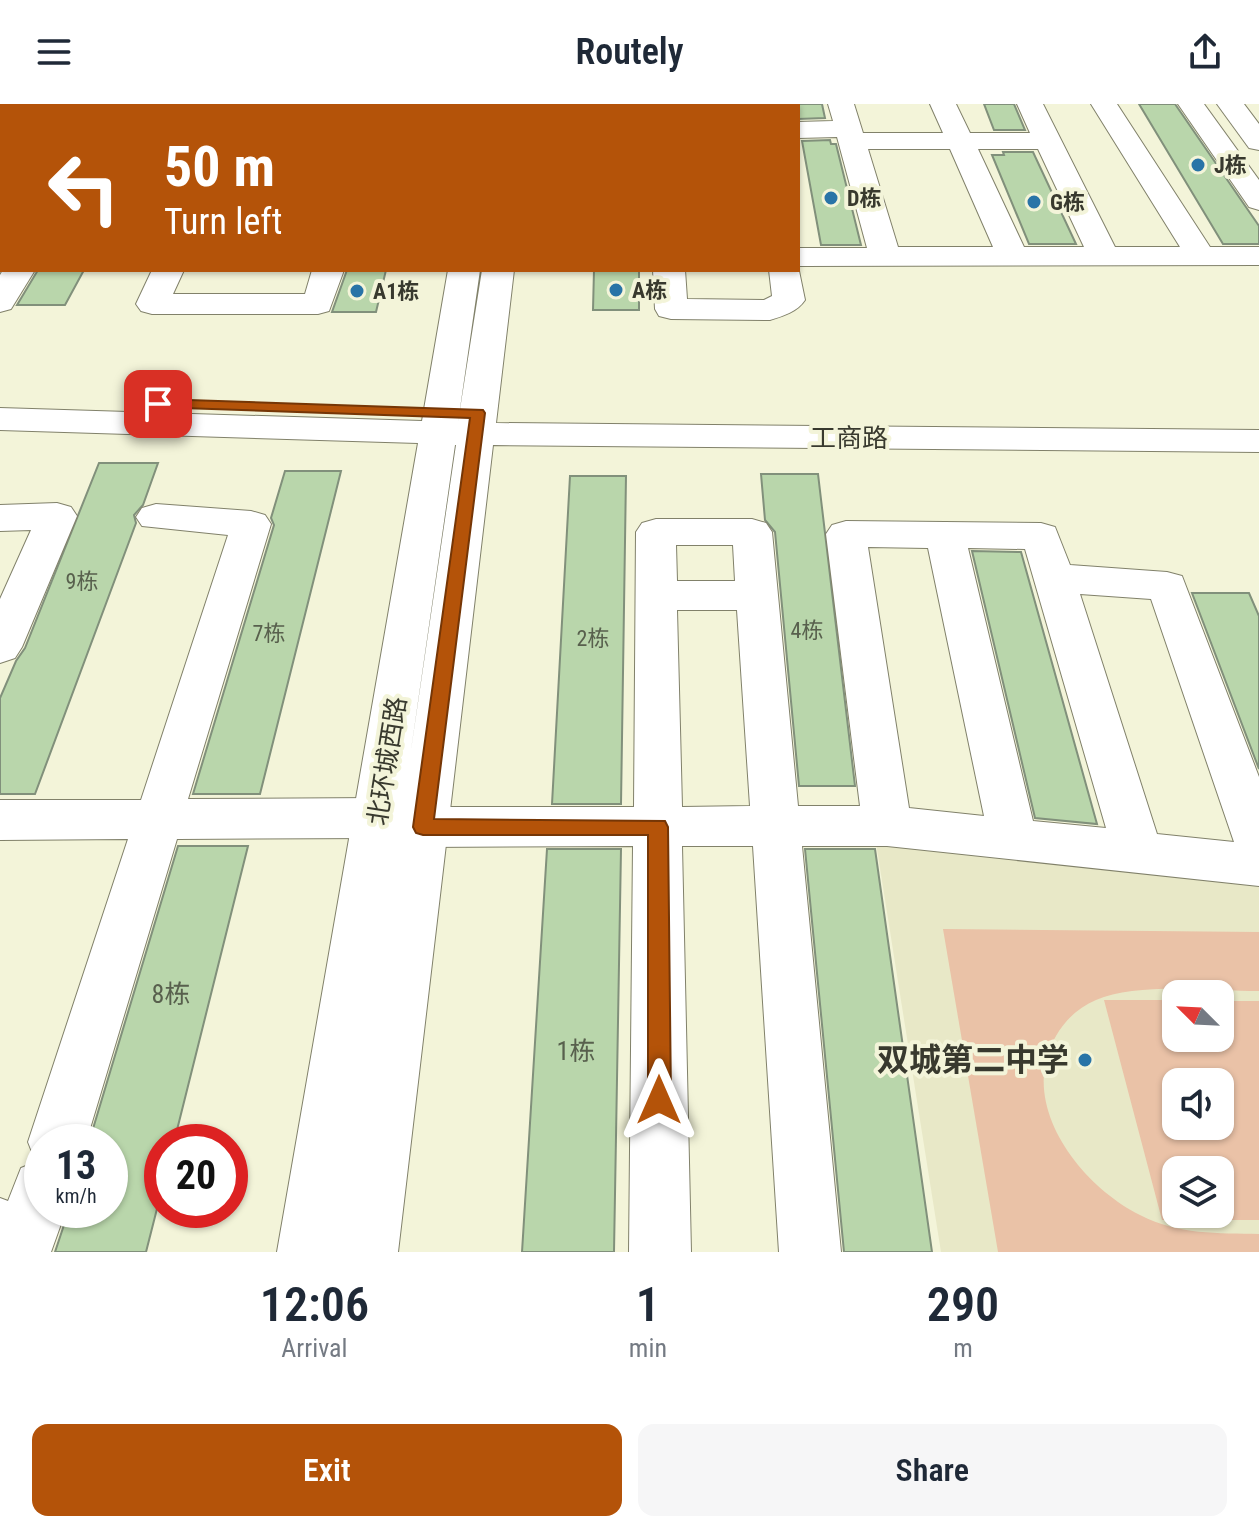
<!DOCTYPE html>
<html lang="en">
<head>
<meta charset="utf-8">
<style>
	:root { --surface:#fff; --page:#f6f6f7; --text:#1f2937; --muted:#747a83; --accent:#b45309 }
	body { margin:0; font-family:"Roboto Condensed","Noto Sans SC",sans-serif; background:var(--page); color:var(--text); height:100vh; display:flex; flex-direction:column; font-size:30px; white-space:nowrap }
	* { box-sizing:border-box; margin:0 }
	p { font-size:26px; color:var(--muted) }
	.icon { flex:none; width:44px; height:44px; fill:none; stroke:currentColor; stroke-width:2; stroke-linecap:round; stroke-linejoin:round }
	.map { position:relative; height:1148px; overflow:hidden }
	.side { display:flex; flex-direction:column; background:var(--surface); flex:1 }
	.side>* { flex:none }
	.hud { position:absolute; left:0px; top:0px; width:800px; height:168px; box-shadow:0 2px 6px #0004; background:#b45309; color:#fff; overflow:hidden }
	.needle { width:52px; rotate:294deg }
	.buttons { position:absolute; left:1162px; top:876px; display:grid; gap:16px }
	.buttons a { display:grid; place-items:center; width:72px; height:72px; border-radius:16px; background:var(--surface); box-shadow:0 2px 6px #0004; font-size:40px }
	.speed { position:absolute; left:24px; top:1020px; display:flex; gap:16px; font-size:40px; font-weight:700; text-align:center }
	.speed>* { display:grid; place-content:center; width:104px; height:104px; border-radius:50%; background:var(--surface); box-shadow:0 2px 6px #0004; line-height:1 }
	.speed small { font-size:20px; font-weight:400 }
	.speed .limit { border:12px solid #d22; background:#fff; color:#111 }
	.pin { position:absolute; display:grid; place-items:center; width:68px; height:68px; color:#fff; margin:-34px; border-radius:16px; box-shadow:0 4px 12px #0006 }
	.me { position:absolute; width:88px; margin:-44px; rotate:0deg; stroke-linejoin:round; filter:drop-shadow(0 0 6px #0008) }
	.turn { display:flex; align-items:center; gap:28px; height:168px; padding:0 32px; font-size:36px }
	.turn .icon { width:104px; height:104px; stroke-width:2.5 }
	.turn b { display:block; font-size:56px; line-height:68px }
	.eta { display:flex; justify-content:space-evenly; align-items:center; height:136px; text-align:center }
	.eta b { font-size:48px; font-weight:600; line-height:56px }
	.button { display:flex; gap:16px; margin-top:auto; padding:16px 32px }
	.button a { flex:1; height:92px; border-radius:16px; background:var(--accent); color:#fff; font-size:32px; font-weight:600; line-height:92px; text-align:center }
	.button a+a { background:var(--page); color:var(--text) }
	header { display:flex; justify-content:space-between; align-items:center; height:104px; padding:0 32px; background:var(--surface); font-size:36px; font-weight:600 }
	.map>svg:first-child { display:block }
	.built { fill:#e8e8c7; fill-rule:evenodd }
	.green { fill:#eac2a7; fill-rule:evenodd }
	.building { fill:#b9d6ab; stroke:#81907b; stroke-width:2 }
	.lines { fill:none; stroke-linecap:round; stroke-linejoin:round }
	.minor-casing { stroke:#81816a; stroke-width:2 }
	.major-casing { stroke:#81816a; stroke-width:2 }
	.minor { fill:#fff; fill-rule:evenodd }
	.major { fill:#fff; fill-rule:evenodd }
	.route { fill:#b45309; stroke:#753606; stroke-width:2 }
	.poi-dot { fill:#2974a7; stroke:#f3f4d9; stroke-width:3 }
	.labels { text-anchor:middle; stroke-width:8; stroke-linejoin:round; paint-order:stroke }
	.far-poi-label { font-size:22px; font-weight:bold; fill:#38392e; stroke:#f3f4d9; text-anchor:start }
	.number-label { font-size:22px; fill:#58604d }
	.street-label { font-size:26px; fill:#38392e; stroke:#f3f4d9 }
	.near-number-label { font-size:26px; fill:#58604d }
	.near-poi-label { font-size:32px; font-weight:bold; fill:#38392e; stroke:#f3f4d9; text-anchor:end }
</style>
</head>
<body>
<header><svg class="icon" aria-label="menu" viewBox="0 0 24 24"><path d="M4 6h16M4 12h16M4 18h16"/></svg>Routely<svg class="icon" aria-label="share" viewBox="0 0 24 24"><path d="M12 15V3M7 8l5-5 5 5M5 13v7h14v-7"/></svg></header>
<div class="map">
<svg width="1259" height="1148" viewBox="0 0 1259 1148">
	<rect width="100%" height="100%" fill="#f3f4d9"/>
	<path class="built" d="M876,739L1259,770V1148H941ZM1176,890H1220V934H1176ZM1176,978H1220V1022H1176ZM1176,1066H1220V1110H1176Z"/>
	<g class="green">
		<path d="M943,825L1259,828V887C1214,887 1136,878 1096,896C1079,903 1065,916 1056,932C1016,1000 1081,1082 1140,1111C1178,1131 1218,1129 1259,1130V1148H998Z"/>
		<path d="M1104,896H1176V934H1220V897H1259V1116H1162ZM1176,978H1220V1022H1176ZM1176,1066H1220V1110H1176Z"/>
	</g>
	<g class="building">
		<path d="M796,0H822L825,14L798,15Z"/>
		<path d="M984,0H1014L1025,26H994Z"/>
		<path d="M1139,0H1175L1259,122V140H1223Z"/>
		<path d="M830,36L831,40H836L861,141H821L802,37Z"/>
		<path d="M1003,48H1033L1076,140H1029L992,51H1004Z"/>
		<path d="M38,166H84L65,201H17Z"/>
		<path d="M347,166H386L376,208H332Z"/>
		<path d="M594,166H639V206H593Z"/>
		<path d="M99,359H158L143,401L134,411L136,419L35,690H0V594L16,557L25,544Z"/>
		<path d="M285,367H341L260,690H193L274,421L271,414Z"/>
		<path d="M761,370H818L855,682H799L775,428L765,416Z"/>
		<path d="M570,372H626L621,700H552Z"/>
		<path d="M972,447L1021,448L1097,720L1035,714Z"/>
		<path d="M1192,489H1249L1259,512V665Z"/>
		<path d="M178,742H248L174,1038H162V1085L146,1148H55L69,1106H110V1038H89Z"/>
		<path d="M547,745H621L614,1148H522Z"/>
		<path d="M805,745H875L932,1148H844Z"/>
	</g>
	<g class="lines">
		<g class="minor-casing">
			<g id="minor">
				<rect x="362" y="0" width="26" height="2"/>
				<rect x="647" y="0" width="26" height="2"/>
				<rect x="744" y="0" width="26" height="2"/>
				<path d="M828,0H854L863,29H943L930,0H956L970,29H1030L1017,0H1043L1115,143H1180L1091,0H1117L1210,143H1259V161L798,162L805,196C797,208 783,212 770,216L671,215L659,212L655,205L653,166H685L687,195L764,196L772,192L769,166H798V144H867L837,33L798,34V18L833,17ZM868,45H950L993,143H898ZM978,45H1038L1084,143H1024Z"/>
				<path d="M1178,0H1204L1259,76V106L1249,103Z"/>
				<path d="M1217,0H1244L1259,20V46L1249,44Z"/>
				<path d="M2,70V90L0,91V71Z"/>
				<path d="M3,166H35L11,205L0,208V171Z"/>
				<path d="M152,166H184L173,190H305L312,166H344L329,207L318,210H152L141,207L136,200Z"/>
				<path d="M57,399L71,403L77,412L22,543L15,554L0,559V495L31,426L0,427V401Z"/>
				<path d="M156,400L251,407L265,411L271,420L188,695L378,694L395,700L402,714L395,728L378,734L177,735L86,1038H42V1106H66L51,1148H0V1094L8,1097L21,1064L36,1058L28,1038L128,735L0,736V696H141L228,431L142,422L136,413L142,404Z"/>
				<path d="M656,415H752L766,419L772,428L798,702H860L826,430L832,421L846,417L1041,419L1055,423L1070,461L1167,468L1182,472L1259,673V782L887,742H802L841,1148H779L753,742H682L691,1148H629L633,742L423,743L406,737L399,723L406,709L423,703H634L636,428L642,419ZM676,441H733L735,477H677ZM868,443L928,444L984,712L909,704ZM968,444L1025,445L1106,724L1033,717ZM1080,490L1151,495L1234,738L1157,730ZM677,506H737L750,702L682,703Z"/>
			</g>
		</g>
		<g class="major-casing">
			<path id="major" d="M448,166H480L458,318L482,166H514L496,319L1259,326V348L493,341L398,1148H277L418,339L0,326V304L422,317ZM455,341H456L411,646Z"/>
		</g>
		<use href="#minor" class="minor"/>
		<use href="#major" class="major"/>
	</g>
	<path class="route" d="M158,295L483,306L485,309L434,715L665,717L668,723L671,996L668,1004L659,1008L651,1004L648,996V731H423L416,729L413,723L470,314L153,303L150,300Z"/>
	<g class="poi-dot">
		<circle cx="1198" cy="61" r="8"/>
		<circle cx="831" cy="94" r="8"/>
		<circle cx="1034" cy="98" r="8"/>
		<circle cx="616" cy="186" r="8"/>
		<circle cx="357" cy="187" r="8"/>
		<circle cx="1085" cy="956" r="8"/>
	</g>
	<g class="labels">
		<g class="far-poi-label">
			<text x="1214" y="69">J栋</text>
			<text x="847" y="102">D栋</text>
			<text x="1050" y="106">G栋</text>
			<text x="632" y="194">A栋</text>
			<text x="373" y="195">A1栋</text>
		</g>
		<g class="number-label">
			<text x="82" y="485">9栋</text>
			<text x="807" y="534">4栋</text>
			<text x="269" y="537">7栋</text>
			<text x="593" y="542">2栋</text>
		</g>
		<g class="street-label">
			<text x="849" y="343">工商路</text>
			<text transform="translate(387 657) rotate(-81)" y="9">北环城西路</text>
		</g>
		<g class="near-number-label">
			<text x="171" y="899">8栋</text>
			<text x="576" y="956">1栋</text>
		</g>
		<g class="near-poi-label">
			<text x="1069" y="967">双城第二中学</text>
		</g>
	</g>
</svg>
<div class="buttons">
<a><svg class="needle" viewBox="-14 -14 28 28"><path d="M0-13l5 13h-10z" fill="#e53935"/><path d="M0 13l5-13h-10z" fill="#747a83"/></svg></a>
<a><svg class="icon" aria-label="sound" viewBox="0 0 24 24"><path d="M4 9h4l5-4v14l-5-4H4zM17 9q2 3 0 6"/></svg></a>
<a><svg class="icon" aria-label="layers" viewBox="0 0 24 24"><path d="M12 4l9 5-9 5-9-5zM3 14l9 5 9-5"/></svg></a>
</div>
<div class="speed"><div>13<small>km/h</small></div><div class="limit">20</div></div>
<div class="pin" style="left:158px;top:300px;background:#d93025"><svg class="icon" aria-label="arrive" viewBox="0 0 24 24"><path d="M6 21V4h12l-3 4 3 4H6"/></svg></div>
<svg class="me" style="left:659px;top:996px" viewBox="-20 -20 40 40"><path d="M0-17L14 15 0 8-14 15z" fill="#b45309" stroke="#fff" stroke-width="4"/></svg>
<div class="hud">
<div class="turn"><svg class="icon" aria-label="left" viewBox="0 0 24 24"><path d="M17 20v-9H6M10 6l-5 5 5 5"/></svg><div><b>50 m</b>Turn left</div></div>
</div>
</div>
<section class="side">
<div class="eta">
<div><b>12:06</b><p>Arrival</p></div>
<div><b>1</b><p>min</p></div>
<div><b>290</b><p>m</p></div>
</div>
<div class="button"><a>Exit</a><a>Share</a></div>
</section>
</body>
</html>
